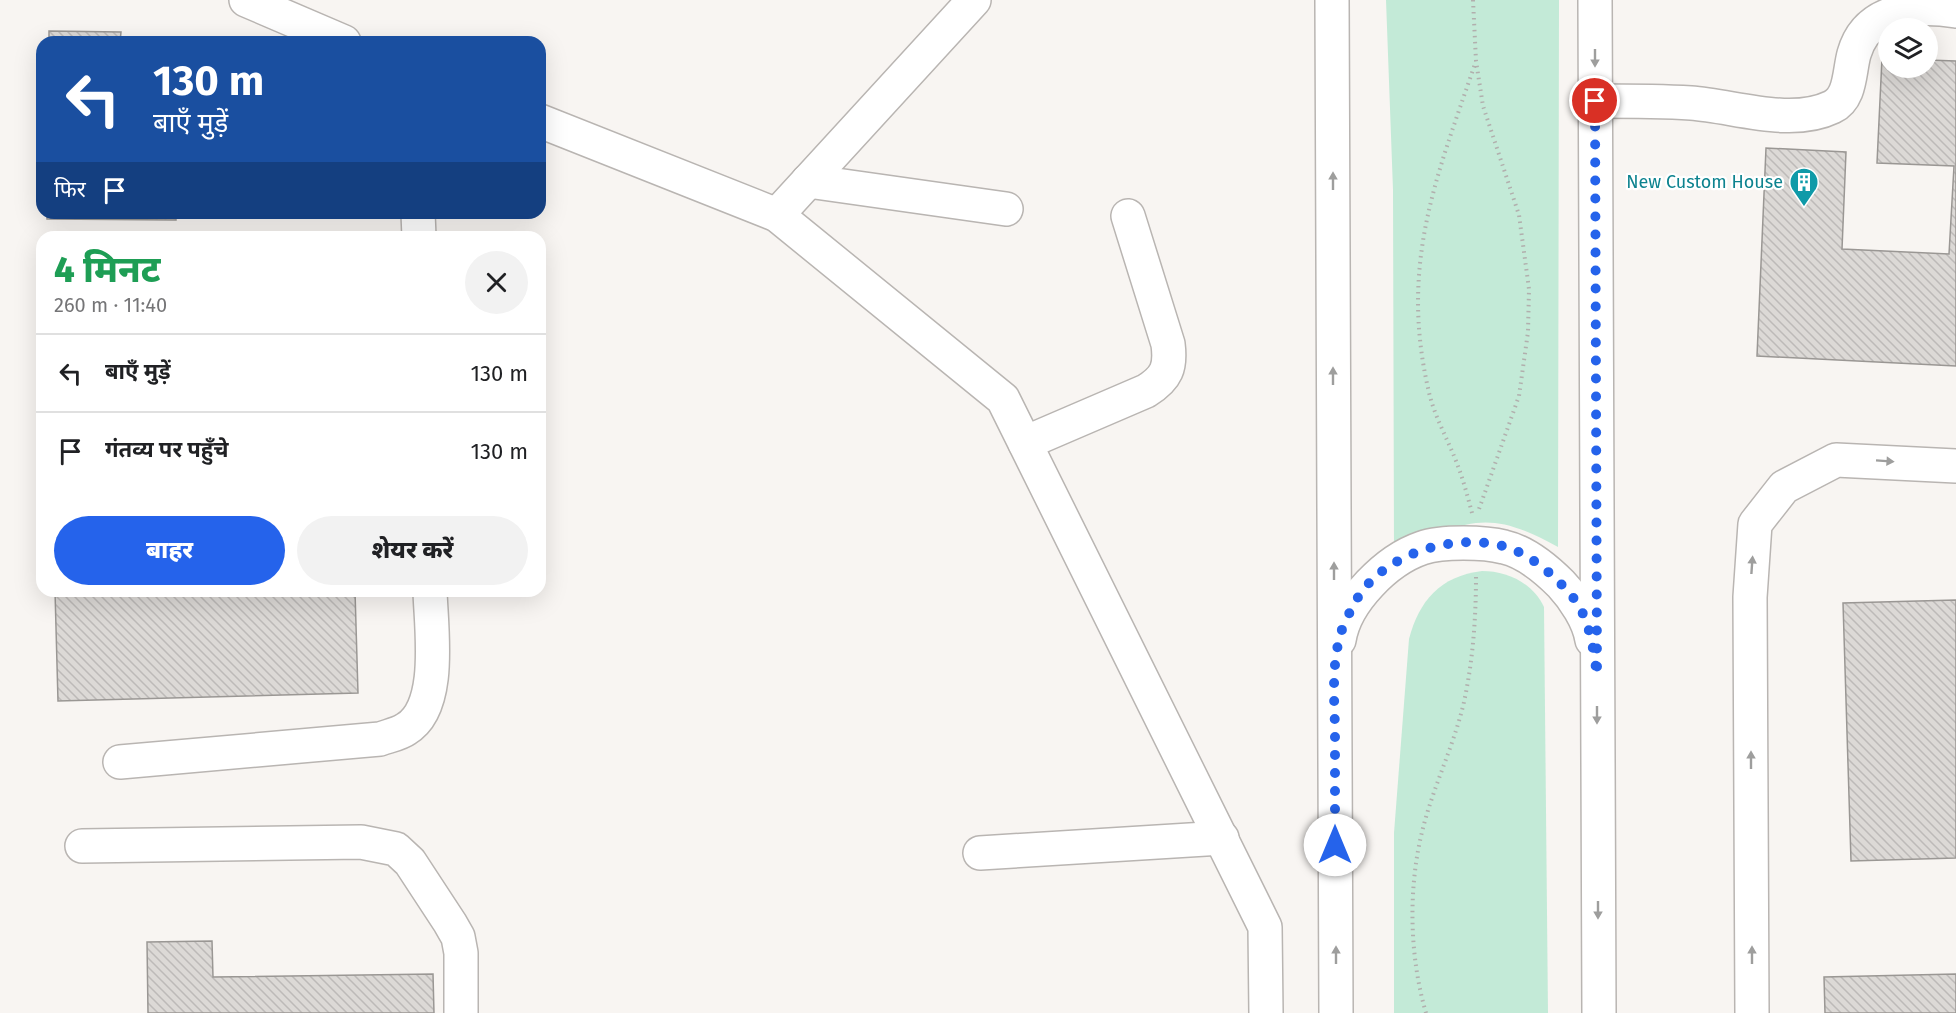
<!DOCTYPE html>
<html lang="hi">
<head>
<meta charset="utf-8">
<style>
	:root { --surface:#fff; --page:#f2f2f2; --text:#202124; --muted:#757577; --line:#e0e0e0; --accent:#2563eb }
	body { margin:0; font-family:"Fira Sans","Noto Sans Devanagari",sans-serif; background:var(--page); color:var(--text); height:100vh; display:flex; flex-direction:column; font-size:22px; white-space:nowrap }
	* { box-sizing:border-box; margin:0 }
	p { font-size:20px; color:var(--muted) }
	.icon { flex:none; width:33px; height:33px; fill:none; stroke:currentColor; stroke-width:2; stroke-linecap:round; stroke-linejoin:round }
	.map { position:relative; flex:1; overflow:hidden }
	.drawer { position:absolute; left:36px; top:231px; width:510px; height:366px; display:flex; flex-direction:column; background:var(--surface); border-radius:18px; box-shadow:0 6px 24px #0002 }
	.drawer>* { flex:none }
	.hud { position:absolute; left:36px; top:36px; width:510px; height:183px; border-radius:18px; box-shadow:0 6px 24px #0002; background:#1a4fa0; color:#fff; overflow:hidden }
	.fabs { position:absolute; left:1878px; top:18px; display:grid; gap:12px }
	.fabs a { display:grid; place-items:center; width:60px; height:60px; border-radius:50%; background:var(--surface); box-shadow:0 6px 24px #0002; font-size:30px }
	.pin { position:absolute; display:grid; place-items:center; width:51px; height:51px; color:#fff; margin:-26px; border:3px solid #fff; border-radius:50%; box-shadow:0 2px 6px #0007 }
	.me { position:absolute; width:66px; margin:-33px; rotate:0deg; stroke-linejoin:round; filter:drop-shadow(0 0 4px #0008) }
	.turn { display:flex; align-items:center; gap:21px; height:126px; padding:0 18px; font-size:27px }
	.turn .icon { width:78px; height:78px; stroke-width:2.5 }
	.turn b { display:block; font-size:42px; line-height:51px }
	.then { display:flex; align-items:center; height:57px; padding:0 18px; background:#0003; gap:12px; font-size:22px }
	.round { display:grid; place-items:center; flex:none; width:63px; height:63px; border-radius:32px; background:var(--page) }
	.headline { display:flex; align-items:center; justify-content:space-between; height:102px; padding:0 18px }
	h1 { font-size:36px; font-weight:800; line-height:45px; color:#1e9e55 }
	.primary-button { display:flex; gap:12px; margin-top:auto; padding:12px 18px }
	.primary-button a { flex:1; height:69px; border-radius:36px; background:var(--accent); color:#fff; font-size:24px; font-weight:800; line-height:69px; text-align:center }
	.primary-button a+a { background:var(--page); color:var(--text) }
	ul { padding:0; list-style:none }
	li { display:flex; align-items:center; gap:18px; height:78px; padding:0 18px; border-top:2px solid var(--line) }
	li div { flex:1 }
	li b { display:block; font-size:22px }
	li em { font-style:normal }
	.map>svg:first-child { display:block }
	.green { fill:#c3ead7 }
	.building { fill:url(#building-back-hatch); stroke:#9a9794; stroke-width:1.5 }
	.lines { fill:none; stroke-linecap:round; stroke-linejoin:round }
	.minor-casing { stroke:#b9b5b2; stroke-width:36 }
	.major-casing { stroke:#b9b5b2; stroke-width:36 }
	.path { stroke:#b1afad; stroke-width:4; stroke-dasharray:1.5 4.5; stroke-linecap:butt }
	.minor { stroke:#fff; stroke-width:33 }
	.major { stroke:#fff; stroke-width:33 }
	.oneway { fill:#9e9e9d }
	.route { stroke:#2563eb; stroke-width:10; stroke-dasharray:0 18 }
	.labels { text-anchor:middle; stroke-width:4.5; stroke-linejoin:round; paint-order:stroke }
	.culture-label { font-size:18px; fill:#0d838f; stroke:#fff; text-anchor:end }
</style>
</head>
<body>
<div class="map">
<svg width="1956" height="1013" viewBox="0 0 1956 1013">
	<defs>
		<pattern id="building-back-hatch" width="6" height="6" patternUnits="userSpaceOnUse" patternTransform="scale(1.5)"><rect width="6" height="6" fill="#dcd9d6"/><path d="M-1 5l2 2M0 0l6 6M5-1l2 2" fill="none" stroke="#bdbab8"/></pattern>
	</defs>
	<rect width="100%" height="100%" fill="#f8f5f2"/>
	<g class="green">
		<path d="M1386,0H1559L1558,547C1485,506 1466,522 1394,553L1393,190Z"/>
		<path d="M1482,571C1507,571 1533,583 1544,607L1548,1013H1394V833L1409,639C1419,601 1440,576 1482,571Z"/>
	</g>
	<g class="building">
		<path d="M49,31L121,32L120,42H49Z"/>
		<path d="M1882,58H1888V68H1928V60L1956,61V366L1757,356L1766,148L1846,152L1842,249L1949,254L1954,166L1877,163Z"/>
		<path d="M47,213H176V220L47,219Z"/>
		<path d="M55,591H355L358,693L58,701Z"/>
		<path d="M1956,600V858L1851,861L1843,603Z"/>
		<path d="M212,941L213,977L433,974L434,1013H148L147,942Z"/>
		<path d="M1956,974V1013H1825L1824,977Z"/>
	</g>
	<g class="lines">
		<g class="minor-casing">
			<g id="minor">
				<path d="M246,0L344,42"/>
				<path d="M1595,101C1627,101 1659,101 1691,103C1734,106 1791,127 1832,107C1851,98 1849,72 1854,54C1867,8 1916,5 1956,11"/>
				<path d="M540,121L777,215L1003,399L1265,927L1266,1013"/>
				<path d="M808,181L1006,209"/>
				<path d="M418,213L419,237"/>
				<path d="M777,215L974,0"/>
				<path d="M1025,443L1146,391C1167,378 1171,367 1168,344L1128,216"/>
				<path d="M120,762L380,739C388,736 399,734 406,729C443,707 431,628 430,591"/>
				<path d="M82,846L361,842L396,849L410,862L450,923L458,937L461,953V1013"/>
				<path d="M980,853L1222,838"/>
				<path d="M1752,1013L1750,597L1755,524L1784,487L1836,460L1956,466"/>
			</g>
		</g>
		<g class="major-casing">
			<g id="major">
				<path d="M1332,0L1336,1013"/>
				<path d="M1595,0L1599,1013"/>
				<path d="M1339,640C1345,601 1387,560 1422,548C1442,541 1485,542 1504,547C1526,552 1546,569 1561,584C1574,598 1589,620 1592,640"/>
			</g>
		</g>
		<g class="path">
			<path d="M1473,0L1476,61L1483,106L1519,215L1529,289L1528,332L1519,396L1478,512"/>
			<path d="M1472,513C1467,494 1462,475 1454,456C1445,434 1433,413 1428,388C1400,264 1436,178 1475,64"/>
			<path d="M1426,1013C1409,955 1408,886 1423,828C1434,785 1454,745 1464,702C1473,660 1476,618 1476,575"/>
		</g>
		<use href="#minor" class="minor"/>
		<use href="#major" class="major"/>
	</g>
	<defs><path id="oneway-solid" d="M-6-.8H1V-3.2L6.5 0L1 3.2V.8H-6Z" transform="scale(1.5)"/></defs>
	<g class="oneway">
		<use href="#oneway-solid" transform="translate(1595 58) rotate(90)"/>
		<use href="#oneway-solid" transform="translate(1333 181) rotate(-90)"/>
		<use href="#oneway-solid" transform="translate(1333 376) rotate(-90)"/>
		<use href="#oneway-solid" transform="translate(1885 461) rotate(4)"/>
		<use href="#oneway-solid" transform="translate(1752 565) rotate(-86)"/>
		<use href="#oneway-solid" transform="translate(1334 571) rotate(-90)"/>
		<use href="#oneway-solid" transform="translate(1597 715) rotate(90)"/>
		<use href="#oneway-solid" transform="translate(1751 760) rotate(-90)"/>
		<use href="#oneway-solid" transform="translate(1598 910) rotate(90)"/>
		<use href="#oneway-solid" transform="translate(1336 955) rotate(-90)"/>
		<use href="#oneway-solid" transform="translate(1752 955) rotate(-90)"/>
	</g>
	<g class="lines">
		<path class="route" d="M1335,845C1335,806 1335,766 1335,727C1334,697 1332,665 1340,636C1343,624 1351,610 1357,599C1384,553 1456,532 1506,547C1531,555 1554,575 1571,595C1590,617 1593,648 1597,675L1595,101"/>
	</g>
	<defs>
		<g id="building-pin" transform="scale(1.5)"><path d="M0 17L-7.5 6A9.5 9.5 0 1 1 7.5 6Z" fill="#0f9aa8" stroke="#fff"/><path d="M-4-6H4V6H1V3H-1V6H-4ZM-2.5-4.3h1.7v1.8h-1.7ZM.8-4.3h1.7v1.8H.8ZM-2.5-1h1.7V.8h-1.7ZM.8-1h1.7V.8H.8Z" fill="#fff"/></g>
	</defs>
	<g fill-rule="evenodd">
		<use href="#building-pin" x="1804" y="182"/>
	</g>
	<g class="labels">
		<g class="culture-label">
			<text x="1783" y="188">New Custom House</text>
		</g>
	</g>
</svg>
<div class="fabs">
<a><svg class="icon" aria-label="layers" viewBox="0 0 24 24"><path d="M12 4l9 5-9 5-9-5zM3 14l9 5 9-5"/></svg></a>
</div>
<div class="pin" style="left:1595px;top:101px;background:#d93025"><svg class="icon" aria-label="arrive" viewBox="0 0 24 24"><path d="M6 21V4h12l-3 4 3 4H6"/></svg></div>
<svg class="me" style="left:1335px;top:845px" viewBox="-20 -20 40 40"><circle r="19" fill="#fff"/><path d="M0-13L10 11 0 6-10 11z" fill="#2563eb"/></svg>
<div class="hud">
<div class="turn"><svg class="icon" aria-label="left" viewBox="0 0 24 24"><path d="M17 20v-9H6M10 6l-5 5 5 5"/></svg><div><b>130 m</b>बाएँ मुड़ें</div></div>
<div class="then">फिर<svg class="icon" aria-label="arrive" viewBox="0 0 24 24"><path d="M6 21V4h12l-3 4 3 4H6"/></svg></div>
</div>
<section class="drawer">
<div class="headline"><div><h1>4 मिनट</h1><p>260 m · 11:40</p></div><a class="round"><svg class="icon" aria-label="close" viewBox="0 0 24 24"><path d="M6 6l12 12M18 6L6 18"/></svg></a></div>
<ul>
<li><svg class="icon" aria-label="left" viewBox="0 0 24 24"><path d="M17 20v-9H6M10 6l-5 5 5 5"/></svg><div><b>बाएँ मुड़ें</b></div><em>130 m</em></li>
<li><svg class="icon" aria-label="arrive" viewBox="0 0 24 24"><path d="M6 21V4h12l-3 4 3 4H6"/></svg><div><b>गंतव्य पर पहुँचे</b></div><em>130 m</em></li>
</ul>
<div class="primary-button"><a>बाहर</a><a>शेयर करें</a></div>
</section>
</div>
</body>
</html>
